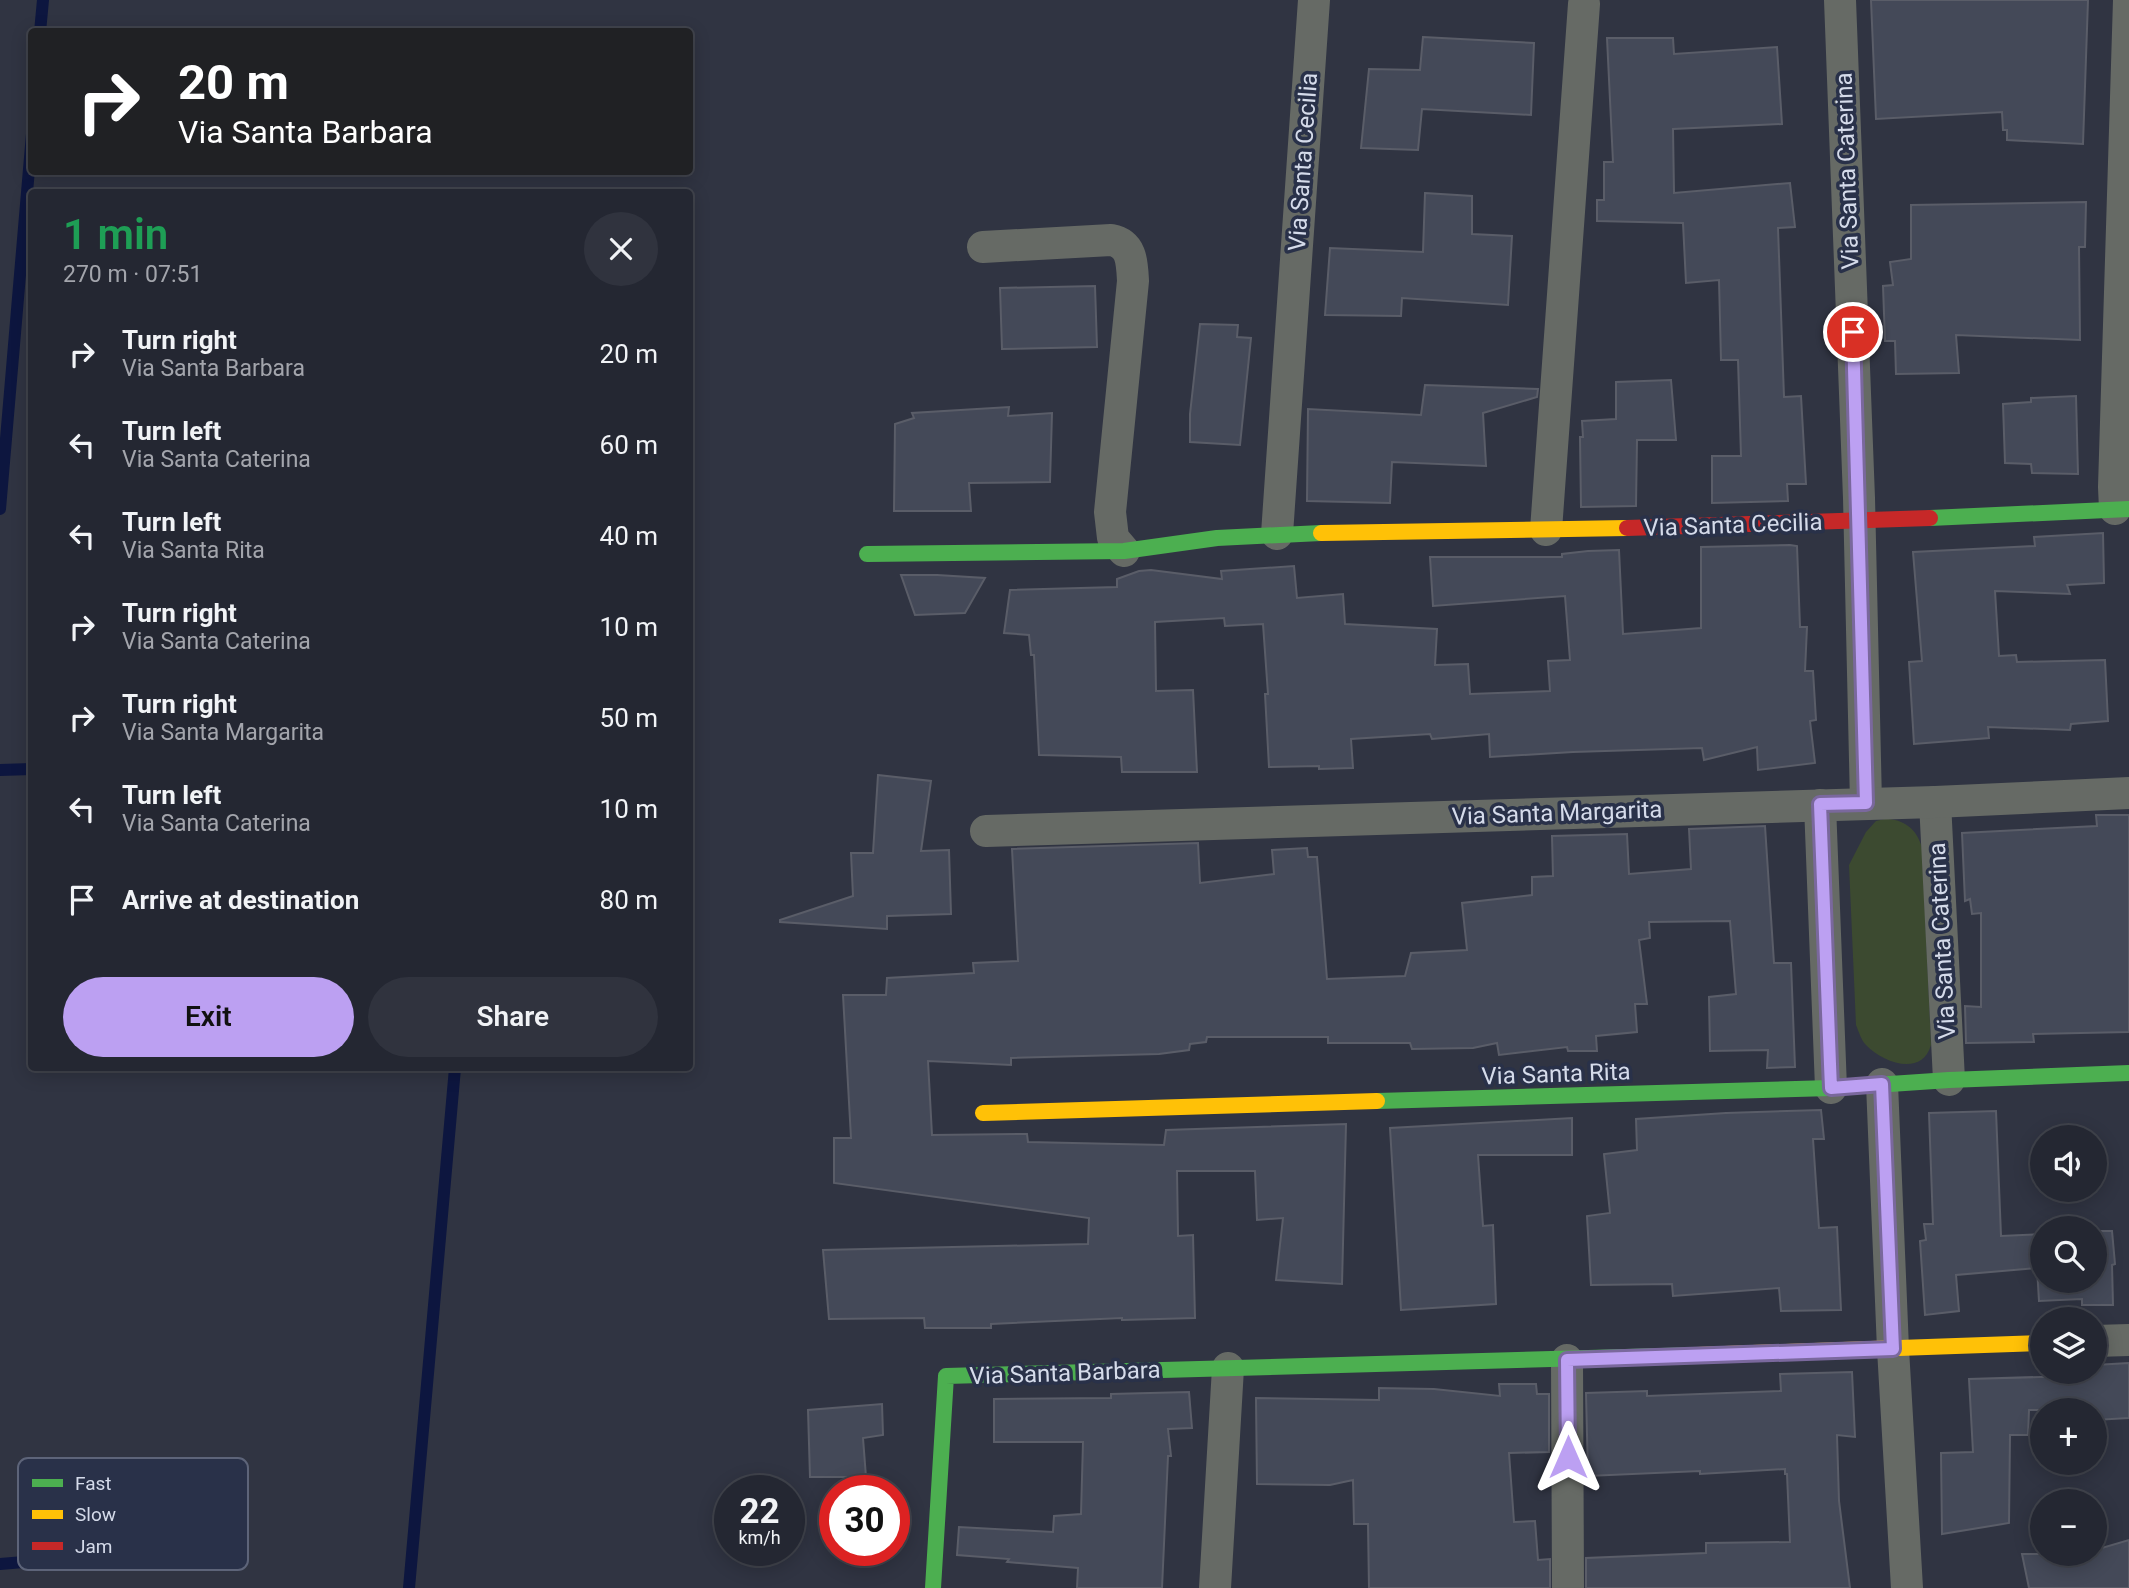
<!DOCTYPE html>
<html lang="en">
<head>
<meta charset="utf-8">
<style>
	:root { --surface:#242732; --page:#30333e; --text:#f1f3f6; --muted:#a3a5ac; --line:#41444d; --accent:#bca0f2 }
	body { margin:0; font-family:Roboto,sans-serif; background:var(--page); color:var(--text); height:100vh; display:flex; flex-direction:column; font-size:26px; white-space:nowrap }
	* { box-sizing:border-box; margin:0 }
	p { font-size:23px; color:var(--muted) }
	.icon { flex:none; width:38px; height:38px; fill:none; stroke:currentColor; stroke-width:2; stroke-linecap:round; stroke-linejoin:round }
	.map { position:relative; flex:1; overflow:hidden }
	.sheet { position:absolute; left:28px; top:189px; width:665px; height:882px; display:flex; flex-direction:column; background:var(--surface); border-radius:7px; box-shadow:0 4px 18px #0003,0 0 0 2px var(--line) }
	.sheet>* { flex:none }
	.hud { position:absolute; left:28px; top:28px; width:665px; height:147px; border-radius:7px; box-shadow:0 4px 18px #0003,0 0 0 2px var(--line); background:#202124; color:#fff; overflow:hidden }
	.buttons { position:absolute; left:2030px; top:1125px; display:grid; gap:14px }
	.buttons a { display:grid; place-items:center; width:77px; height:77px; border-radius:50%; background:var(--surface); box-shadow:0 4px 18px #0003,0 0 0 2px var(--line); font-size:35px }
	.speed { position:absolute; left:714px; top:1475px; display:flex; gap:14px; font-size:35px; font-weight:700; text-align:center }
	.speed>* { display:grid; place-content:center; width:91px; height:91px; border-radius:50%; background:var(--surface); box-shadow:0 4px 18px #0003,0 0 0 2px var(--line); line-height:1 }
	.speed small { font-size:18px; font-weight:400 }
	.speed .limit { border:10px solid #d22; background:#fff; color:#111 }
	.pin { position:absolute; display:grid; place-items:center; width:60px; height:60px; color:#fff; margin:-30px; border:4px solid #fff; border-radius:50%; box-shadow:0 2px 7px #0007 }
	.me { position:absolute; width:77px; margin:-38px; rotate:0deg; stroke-linejoin:round; filter:drop-shadow(0 0 5px #0008) }
	.turn { display:flex; align-items:center; gap:24px; height:147px; padding:0 35px; font-size:32px }
	.turn .icon { width:91px; height:91px; stroke-width:2.5 }
	.turn b { display:block; font-size:49px; line-height:60px }
	.round { display:grid; place-items:center; flex:none; width:74px; height:74px; border-radius:37px; background:var(--page) }
	.overview { display:flex; align-items:center; justify-content:space-between; height:119px; padding:0 35px }
	h1 { font-size:42px; font-weight:600; line-height:52px; color:#1e9e55 }
	.action { display:flex; gap:14px; margin-top:auto; padding:14px 35px }
	.action a { flex:1; height:80px; border-radius:42px; background:var(--accent); color:#111; font-size:28px; font-weight:600; line-height:80px; text-align:center }
	.action a+a { background:var(--page); color:var(--text) }
	ul { padding:0; list-style:none }
	li { display:flex; align-items:center; gap:21px; height:91px; padding:0 35px }
	li div { flex:1 }
	li b { display:block; font-size:26px }
	li em { font-style:normal }
	.map>svg:first-child { display:block }
	.green { fill:#3c4a30 }
	.lines { fill:none; stroke-linecap:round; stroke-linejoin:round }
	.stream { stroke:#0d163f; stroke-width:12 }
	.building { fill:#444958; stroke:#5a5d68; stroke-width:2 }
	.street { stroke:#666a65; stroke-width:32 }
	.fast { stroke:#4caf50; stroke-width:16 }
	.slow { stroke:#ffc107; stroke-width:16 }
	.jam { stroke:#c62828; stroke-width:16 }
	.route-casing { stroke:#7a689d; stroke-width:18 }
	.route { stroke:#bca0f2; stroke-width:12 }
	.labels { text-anchor:middle; stroke-width:7; stroke-linejoin:round; paint-order:stroke }
	.street-label { font-size:24px; fill:#d5dbea; stroke:#293149 }
	.key { fill:#293149; stroke:#5d6479; stroke-width:2 }
	.key-label { font-size:19px; fill:#d5dbea }
</style>
</head>
<body>
<div class="map">
<svg width="2129" height="1588" viewBox="0 0 2129 1588">
	<rect width="100%" height="100%" fill="#303442"/>
	<path class="green" d="M1885,819C1904,819 1917,829 1922,848L1931,1045C1922,1077 1883,1063 1866,1045C1861,1040 1859,1032 1856,1025L1849,865L1866,832L1876,821Z"/>
	<g class="lines">
		<g class="stream">
			<path d="M40,32L43,0"/>
			<path d="M0,509L32,134"/>
			<path d="M0,770L32,769"/>
			<path d="M0,1564L71,1558"/>
			<path d="M409,1588L455,1068"/>
		</g>
	</g>
	<g class="building">
		<path d="M1871,0H2088L2083,144L2007,140V130H2003L2002,112L1876,119Z"/>
		<path d="M1423,37L1534,43L1531,115L1422,109L1418,150L1361,148L1369,69L1420,70Z"/>
		<path d="M1607,38H1673L1674,54L1777,47L1782,124L1673,129L1674,193L1790,183L1795,227L1778,228L1784,397L1801,396L1806,484H1787L1788,501L1712,503V456H1741L1738,360H1721L1719,280L1686,283L1683,223L1597,221V200H1604V162H1613Z"/>
		<path d="M1425,193L1472,196V234L1512,236L1508,305L1402,298L1401,316L1325,315L1330,248L1423,252Z"/>
		<path d="M2086,202L2085,247H2079L2080,340L1956,335L1959,373L1896,374L1895,341H1885L1883,286L1893,285L1890,262L1911,259V205Z"/>
		<path d="M1095,286L1097,347L1002,349L1000,288Z"/>
		<path d="M1200,324L1238,325L1237,337L1251,338L1240,445L1190,442V414Z"/>
		<path d="M1671,380L1676,440H1637L1636,506L1581,507L1580,437H1583L1582,421L1616,419V382Z"/>
		<path d="M1425,385L1538,389L1537,397L1483,413L1486,466L1392,462L1390,503L1307,501L1308,409L1421,415Z"/>
		<path d="M2076,396L2078,474L2032,473L2031,464L2005,463L2003,404L2031,402V398Z"/>
		<path d="M1009,407L1008,416L1052,413L1050,482L969,483L971,511H894L895,424L914,418L912,413Z"/>
		<path d="M2103,533L2104,583L2067,585L2070,594L1995,591L1999,656L2016,655L2017,662L2105,660L2108,721L2071,724L2070,730L1988,727L1989,738L1914,744L1909,662L1922,661L1913,552L2035,546L2034,537Z"/>
		<path d="M1790,545L1797,546L1800,627H1807L1805,671H1813L1816,720L1810,721L1815,763L1758,770L1757,747L1704,760L1702,748L1573,752L1490,757L1489,734L1432,739L1430,734L1351,739L1353,768L1319,769V766L1269,767L1265,694H1268L1263,624L1225,626L1224,618L1155,622L1156,691L1193,690L1197,772H1122L1121,757L1039,755L1034,655H1031L1029,635L1004,633L1010,590L1117,587V579L1139,571L1151,570L1222,579L1221,571L1294,566L1297,598L1343,594L1345,624L1437,629L1435,665L1468,664L1470,694L1550,691L1548,661L1570,660L1565,596L1433,606L1430,557H1562V554L1588,551L1619,550L1623,634L1701,628V547Z"/>
		<path d="M901,575H937L985,578L965,613L915,615Z"/>
		<path d="M878,775L931,781L921,851L949,850L951,914L887,916V929L780,922V920L853,896L851,853H873Z"/>
		<path d="M2096,815H2129V1032L2033,1034L2034,1042L1966,1043L1965,1006L1981,1007V913L1972,914L1970,899L1965,901L1962,833L2097,826Z"/>
		<path d="M1765,826L1774,963H1791L1795,1067L1767,1068L1768,1050L1710,1051L1709,997L1736,994L1730,921L1649,922L1650,938L1639,940L1647,1004H1635L1637,1032L1596,1036L1597,1051H1568L1567,1047L1499,1055L1497,1043L1473,1048L1412,1049L1410,1043H1328V1037H1207L1206,1042L1190,1044L1189,1050L1159,1054L1011,1058V1065L928,1061L932,1135L1027,1134L1028,1142L1164,1145L1166,1130L1346,1124L1342,1284L1276,1280L1283,1218L1257,1220L1255,1171H1177L1178,1236L1193,1235L1195,1318L1122,1320V1318L991,1324V1328H925L924,1318L829,1319L823,1250L1088,1244L1089,1218L834,1183V1138H851L843,995H886L887,978L974,973L973,963L1018,961L1012,849L1198,843L1200,883L1274,874L1272,850L1307,848L1308,857H1317L1327,979L1405,976L1411,953L1467,950L1462,903L1532,895V877L1553,876L1552,836L1627,834L1629,874L1691,869L1689,829Z"/>
		<path d="M1821,1110L1824,1139H1813L1819,1228L1837,1227L1841,1310L1781,1311L1779,1288L1673,1296L1672,1284L1591,1285L1587,1216L1610,1213L1604,1154L1637,1150L1636,1119L1726,1113Z"/>
		<path d="M1996,1111L2001,1236L2042,1234V1281H2095V1231H2112L2115,1264L2112,1265L2113,1305H2082V1299L2039,1301L2037,1268L1956,1275L1959,1311L1925,1315L1920,1241L1926,1240L1924,1224H1933L1929,1113Z"/>
		<path d="M1572,1118V1155H1478L1483,1226L1493,1225L1496,1304L1401,1310L1390,1128Z"/>
		<path d="M2129,1363V1418L2095,1420V1410H2029L2028,1435H2010L2009,1523L1942,1534L1941,1453L1973,1452L1969,1379L2073,1376V1372H2095V1365Z"/>
		<path d="M1852,1372L1855,1437L1837,1435L1839,1501L1850,1588H1586V1558L1706,1553V1543L1790,1542L1787,1474H1785V1469L1700,1474V1471L1588,1476L1586,1393L1647,1391V1396L1781,1391L1780,1374Z"/>
		<path d="M1499,1384H1536L1537,1394H1549V1452L1509,1453L1514,1522L1535,1521L1538,1560L1550,1559V1588H1369L1368,1524H1354L1353,1480L1330,1485L1257,1484L1256,1398L1379,1400V1388L1434,1389L1500,1396Z"/>
		<path d="M1189,1392L1192,1428L1168,1429L1171,1456H1168L1162,1588H1077L1078,1568L1007,1562L1009,1559L957,1555L959,1527L1053,1532L1054,1516L1081,1514L1083,1442H994V1399L1111,1398V1394Z"/>
		<path d="M882,1404L883,1435L863,1438L866,1477H810L808,1410Z"/>
		<path d="M2129,1540V1588H2029L2022,1554H2095V1550Z"/>
	</g>
	<g class="lines">
		<g class="street">
			<path d="M1840,0L1859,498L1866,803"/>
			<path d="M983,247L1111,240C1132,244 1132,262 1133,281L1110,512L1113,538L1124,551"/>
			<path d="M2115,509L2114,487L2129,0"/>
			<path d="M1546,530L1584,4"/>
			<path d="M1277,534L1314,0"/>
			<path d="M1935,802L1949,1080"/>
			<path d="M1820,805L1831,1088"/>
			<path d="M986,831L1935,802L2129,793"/>
			<path d="M1882,1084L1893,1349L1907,1588"/>
			<path d="M2095,1341L2129,1340"/>
			<path d="M1567,1360L1568,1588"/>
			<path d="M1215,1588L1228,1368"/>
		</g>
		<g class="fast">
			<path d="M1930,518L2129,509"/>
			<path d="M867,554L1124,551L1217,538L1321,533"/>
			<path d="M1377,1101L1831,1088L1949,1080L2129,1073"/>
			<path d="M933,1588L946,1376L1697,1355"/>
		</g>
		<g class="slow">
			<path d="M1321,533L1627,528"/>
			<path d="M983,1113L1377,1101"/>
			<path d="M1697,1355L2042,1343"/>
		</g>
		<path class="jam" d="M1627,528L1930,518"/>
	</g>
	<g class="lines">
		<g class="route-casing">
			<path id="route" d="M1568,1457L1567,1360L1893,1349L1882,1084L1831,1088L1830,1064L1820,804L1866,803L1853,332"/>
		</g>
		<use href="#route" class="route"/>
	</g>
	<g class="labels">
		<g class="street-label">
			<text transform="translate(1303 162) rotate(-86)" y="8">Via Santa Cecilia</text>
			<text transform="translate(1847 171) rotate(-92)" y="8">Via Santa Caterina</text>
			<text transform="translate(1733 525) rotate(-2)" y="8">Via Santa Cecilia</text>
			<text transform="translate(1557 813) rotate(-2)" y="8">Via Santa Margarita</text>
			<text transform="translate(1942 941) rotate(-93)" y="8">Via Santa Caterina</text>
			<text transform="translate(1556 1074) rotate(-2)" y="8">Via Santa Rita</text>
			<text transform="translate(1065 1373) rotate(-2)" y="8">Via Santa Barbara</text>
		</g>
	</g>
	<rect x="18" y="1458" width="230" height="112" rx="10" class="key"/>
	<rect x="32" y="1479" width="31" height="8" fill="#4caf50"/>
	<rect x="32" y="1510" width="31" height="9" fill="#ffc107"/>
	<rect x="32" y="1542" width="31" height="8" fill="#c62828"/>
	<g class="key-label">
		<text x="75" y="1490">Fast</text>
		<text x="75" y="1521">Slow</text>
		<text x="75" y="1553">Jam</text>
	</g>
</svg>
<div class="buttons">
<a><svg class="icon" aria-label="sound" viewBox="0 0 24 24"><path d="M4 9h4l5-4v14l-5-4H4zM17 9q2 3 0 6"/></svg></a>
<a><svg class="icon" aria-label="search" viewBox="0 0 24 24"><circle cx="10" cy="10" r="6"/><path d="M15 15l6 6"/></svg></a>
<a><svg class="icon" aria-label="layers" viewBox="0 0 24 24"><path d="M12 4l9 5-9 5-9-5zM3 14l9 5 9-5"/></svg></a>
<a>+</a>
<a>−</a>
</div>
<div class="speed"><div>22<small>km/h</small></div><div class="limit">30</div></div>
<div class="pin" style="left:1853px;top:332px;background:#d93025"><svg class="icon" aria-label="arrive" viewBox="0 0 24 24"><path d="M6 21V4h12l-3 4 3 4H6"/></svg></div>
<svg class="me" style="left:1568px;top:1457px" viewBox="-20 -20 40 40"><path d="M0-17L14 15 0 8-14 15z" fill="#bca0f2" stroke="#fff" stroke-width="4"/></svg>
<div class="hud">
<div class="turn"><svg class="icon" aria-label="right" viewBox="0 0 24 24"><path d="M7 20v-9h11M14 6l5 5-5 5"/></svg><div><b>20 m</b>Via Santa Barbara</div></div>
</div>
<section class="sheet">
<div class="overview"><div><h1>1 min</h1><p>270 m · 07:51</p></div><a class="round"><svg class="icon" aria-label="close" viewBox="0 0 24 24"><path d="M6 6l12 12M18 6L6 18"/></svg></a></div>
<ul>
<li><svg class="icon" aria-label="right" viewBox="0 0 24 24"><path d="M7 20v-9h11M14 6l5 5-5 5"/></svg><div><b>Turn right</b><p>Via Santa Barbara</p></div><em>20 m</em></li>
<li><svg class="icon" aria-label="left" viewBox="0 0 24 24"><path d="M17 20v-9H6M10 6l-5 5 5 5"/></svg><div><b>Turn left</b><p>Via Santa Caterina</p></div><em>60 m</em></li>
<li><svg class="icon" aria-label="left" viewBox="0 0 24 24"><path d="M17 20v-9H6M10 6l-5 5 5 5"/></svg><div><b>Turn left</b><p>Via Santa Rita</p></div><em>40 m</em></li>
<li><svg class="icon" aria-label="right" viewBox="0 0 24 24"><path d="M7 20v-9h11M14 6l5 5-5 5"/></svg><div><b>Turn right</b><p>Via Santa Caterina</p></div><em>10 m</em></li>
<li><svg class="icon" aria-label="right" viewBox="0 0 24 24"><path d="M7 20v-9h11M14 6l5 5-5 5"/></svg><div><b>Turn right</b><p>Via Santa Margarita</p></div><em>50 m</em></li>
<li><svg class="icon" aria-label="left" viewBox="0 0 24 24"><path d="M17 20v-9H6M10 6l-5 5 5 5"/></svg><div><b>Turn left</b><p>Via Santa Caterina</p></div><em>10 m</em></li>
<li><svg class="icon" aria-label="arrive" viewBox="0 0 24 24"><path d="M6 21V4h12l-3 4 3 4H6"/></svg><div><b>Arrive at destination</b></div><em>80 m</em></li>
</ul>
<div class="action"><a>Exit</a><a>Share</a></div>
</section>
</div>
</body>
</html>
